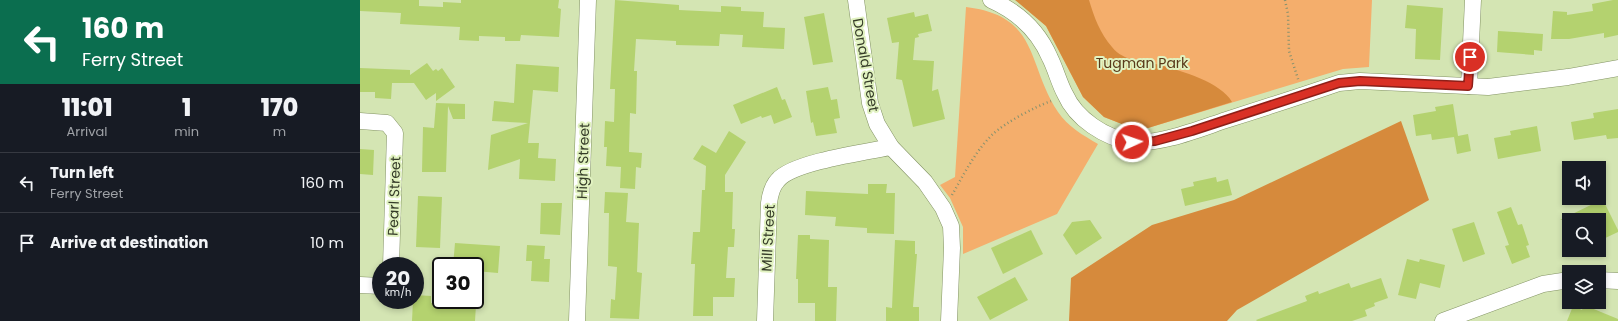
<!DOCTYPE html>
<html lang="en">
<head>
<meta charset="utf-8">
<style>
	:root { --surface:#171b24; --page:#242831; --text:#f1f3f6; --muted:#9ea1a6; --line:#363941 }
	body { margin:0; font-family:Poppins,sans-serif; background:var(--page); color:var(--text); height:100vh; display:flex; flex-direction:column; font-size:15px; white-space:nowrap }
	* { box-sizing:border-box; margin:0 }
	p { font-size:13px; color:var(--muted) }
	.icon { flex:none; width:22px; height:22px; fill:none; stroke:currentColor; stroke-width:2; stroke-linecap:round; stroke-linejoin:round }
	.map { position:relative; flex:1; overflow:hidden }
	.side { display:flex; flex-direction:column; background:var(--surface); width:360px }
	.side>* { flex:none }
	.top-card { background:#0b6e4f; color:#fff; overflow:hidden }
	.controls { position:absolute; left:1202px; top:161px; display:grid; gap:8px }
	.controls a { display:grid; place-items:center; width:44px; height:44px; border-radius:0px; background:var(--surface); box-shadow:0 2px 6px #0003; font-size:20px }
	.speed { position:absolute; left:12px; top:257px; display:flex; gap:8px; font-size:20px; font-weight:700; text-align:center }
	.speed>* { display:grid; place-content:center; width:52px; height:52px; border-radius:50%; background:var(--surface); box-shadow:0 2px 6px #0003; line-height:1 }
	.speed small { font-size:10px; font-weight:400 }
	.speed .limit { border:2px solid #111; border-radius:6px; background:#fff; color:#111 }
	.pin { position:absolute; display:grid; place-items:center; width:34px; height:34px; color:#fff; margin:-17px; border:2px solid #fff; border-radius:50%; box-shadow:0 1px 4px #0007 }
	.me { position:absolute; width:44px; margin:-22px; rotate:87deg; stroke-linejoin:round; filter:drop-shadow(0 0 3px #0008) }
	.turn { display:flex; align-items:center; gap:14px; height:84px; padding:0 16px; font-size:18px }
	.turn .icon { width:52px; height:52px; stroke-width:2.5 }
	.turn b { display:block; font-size:28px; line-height:34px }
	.eta { display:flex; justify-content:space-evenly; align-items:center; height:68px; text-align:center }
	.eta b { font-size:24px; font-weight:800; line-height:28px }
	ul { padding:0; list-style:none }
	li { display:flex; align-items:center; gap:12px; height:60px; padding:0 16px; border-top:1px solid var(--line) }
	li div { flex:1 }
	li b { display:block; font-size:15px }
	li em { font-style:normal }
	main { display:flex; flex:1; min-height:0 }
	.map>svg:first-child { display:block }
	.green { fill:#f4ae6c }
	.forest { fill:#d68a3c }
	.building { fill:#b4d26f }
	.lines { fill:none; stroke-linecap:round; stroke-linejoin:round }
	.minor-casing { stroke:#839364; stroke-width:17 }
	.path { stroke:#85916e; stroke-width:2.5; stroke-dasharray:1 3; stroke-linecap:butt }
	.minor { stroke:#fff; stroke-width:16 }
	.route-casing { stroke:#8d1f18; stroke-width:10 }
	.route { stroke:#d93025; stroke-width:7 }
	.labels { text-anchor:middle; stroke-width:4; stroke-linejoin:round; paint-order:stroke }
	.park-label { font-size:14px; fill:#59391a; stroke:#e1f2c0 }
	.street-label { font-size:14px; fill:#353c28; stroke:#e1f2c0 }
</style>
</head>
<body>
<main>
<section class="side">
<div class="top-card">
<div class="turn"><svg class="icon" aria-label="left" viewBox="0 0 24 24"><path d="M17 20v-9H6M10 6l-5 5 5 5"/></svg><div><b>160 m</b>Ferry Street</div></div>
</div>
<div class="eta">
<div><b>11:01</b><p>Arrival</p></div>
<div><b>1</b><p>min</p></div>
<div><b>170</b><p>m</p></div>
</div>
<ul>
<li><svg class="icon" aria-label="left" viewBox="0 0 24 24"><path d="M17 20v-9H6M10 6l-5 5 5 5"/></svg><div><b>Turn left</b><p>Ferry Street</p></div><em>160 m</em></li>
<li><svg class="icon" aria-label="arrive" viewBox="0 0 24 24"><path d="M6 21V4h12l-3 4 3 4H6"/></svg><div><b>Arrive at destination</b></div><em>10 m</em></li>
</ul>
</section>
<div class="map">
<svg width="1258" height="321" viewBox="0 0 1258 321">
	<rect width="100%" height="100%" fill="#d4e5b3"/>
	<g class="green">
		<path d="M656,0H1012L1009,67L983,69L788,128L767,126L744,117L723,97L686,26Z"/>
		<path d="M606,7C680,16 666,63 698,112C708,127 723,135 738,144L697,214L603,254V227L590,198L580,185L595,177Z"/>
	</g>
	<g class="forest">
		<path d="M655,0H729C734,17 740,33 752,47C764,62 783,61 800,65C821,71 861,82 872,102L788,128L767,126L744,117L723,97L686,26Z"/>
		<path d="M1041,121L1069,200L877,310L867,321H709L711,278L792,225L874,200Z"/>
	</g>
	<g class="building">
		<path d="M0,0H59V6L83,7V2L101,3V0H199L198,8L201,9L199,37L161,35L160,41H145V37L119,36V41L99,40L100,27L40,24L41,13L0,11Z"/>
		<path d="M255,0L319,5V10L361,12V6L381,7V11L404,12L403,27L425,28L424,49L382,47L383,35L360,34L359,46L316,45V41L276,39L274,71H277L276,114L270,113L269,152L282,153L281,168L276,167L275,189L260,188L261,167L246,166L247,147H244L245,121L254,122L255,89H250Z"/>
		<path d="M1253,0H1258V35L1244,38V33L1209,39H1191L1193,11L1207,12V15L1233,11L1232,4Z"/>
		<path d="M1047,5L1083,8L1080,60L1055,59L1056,29L1045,28Z"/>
		<path d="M554,12L555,17L568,14L572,31L558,34L559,37L555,38L553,60L574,61L572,91L578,89L585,119L553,127L542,80L536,79L539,42L532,43L527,18Z"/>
		<path d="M464,13L473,62L453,65L444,17Z"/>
		<path d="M1138,31L1183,34L1182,51L1174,50V55L1137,52Z"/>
		<path d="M67,63L73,71L76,69L78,71L82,68L95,87L76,101V93L66,100L54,83H32L31,99L15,98V92H0V68L50,70V75Z"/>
		<path d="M156,64L199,67L198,92L173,90L168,143H179L178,158L196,159L195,181L159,179L160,159L128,170L131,135L168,123L132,121L134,101L154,103Z"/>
		<path d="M417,87L422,100L425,99L432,117L414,124L411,115L402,118L401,116L381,124L373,105Z"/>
		<path d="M468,87L471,100L477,99L480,118L474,119L477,133L456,136L453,122L451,123L446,91Z"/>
		<path d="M76,103L105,104V119H93L88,106L86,172H62L63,127L74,128Z"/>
		<path d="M1093,104L1098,136L1108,134L1111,151L1097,154L1094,137L1072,140L1071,134L1056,136L1053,115L1076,111L1075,107Z"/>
		<path d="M1258,109V138L1247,139L1246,135L1214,140L1211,122L1234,118L1233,113Z"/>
		<path d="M1177,126L1181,151L1138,159L1134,138L1151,135L1150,131Z"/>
		<path d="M369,131L386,142L365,175V192H373L372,229H375L374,247H368L366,278H375L374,297H353V316H333L335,264H331L333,232H340L342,190H345L346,166L333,159L342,145L356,153Z"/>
		<path d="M0,149L14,150L13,175L0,174Z"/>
		<path d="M856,177L857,182L868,179L872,195L825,206L821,189L834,186L833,182Z"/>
		<path d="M508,184H527L526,193H535L534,234L507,233V228L475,226L476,217L445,215L446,191L508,194Z"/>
		<path d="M245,192L268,193L266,222L279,223L277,272L282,273L279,319L250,318L251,299L255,300L257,267L248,266L249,213H244Z"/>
		<path d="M1239,192L1258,230V232L1239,241V220H1200L1239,201Z"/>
		<path d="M58,196L82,197L80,248L56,247Z"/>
		<path d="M181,203H202L200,235L180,234Z"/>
		<path d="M1151,207L1158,225L1162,224L1169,245L1166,246L1170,257L1152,264L1145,246L1149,245L1137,212Z"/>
		<path d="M730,220L742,238L716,255L703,235L712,222Z"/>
		<path d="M1114,222L1125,254L1103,262L1092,229Z"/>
		<path d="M671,230L683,254L643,274L631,248Z"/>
		<path d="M438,235H450V239L469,240L468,287H477L476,321H455V303H438V279H436Z"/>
		<path d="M535,240L555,241V254H557L553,307H559V321H526V307L532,308Z"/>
		<path d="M95,243L140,246L138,273L115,271V266H93Z"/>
		<path d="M167,245L185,246L184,259H190L189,282L171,281L172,261H166Z"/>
		<path d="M1047,259L1059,262L1060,259L1085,265L1080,288L1060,283L1056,299L1038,295Z"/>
		<path d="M655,277L668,300L630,320L617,297Z"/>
		<path d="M1021,278L1028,298L1014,303L1015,306L1005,310L1007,316L992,321H897L896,320L947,301L945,296L958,291L959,294L989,283L991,288Z"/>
		<path d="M55,295L71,296V303L94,304V300H113V305H116L115,321H52L53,300H55Z"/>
		<path d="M1224,305L1258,319V321H1207L1213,306L1222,310Z"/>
	</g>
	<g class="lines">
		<g class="minor-casing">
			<g id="minor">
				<path d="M496,0L510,103L517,124L531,147L565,182L583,208L591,226L592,248L589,321"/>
				<path d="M631,0C658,12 678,30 690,58C696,70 699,83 705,94C716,119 745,138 772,142C800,145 839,129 866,120C904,108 941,96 979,83L1000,81L1128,87L1208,77L1258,68"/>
				<path d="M1109,86L1113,0"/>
				<path d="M0,121L27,123L35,133L31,266"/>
				<path d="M1239,280L1258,281"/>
				<path d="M0,285L21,286"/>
				<path d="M217,321L228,0"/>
				<path d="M405,321L409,203C410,195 412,186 418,180C433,162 506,152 531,147"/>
				<path d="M1083,321L1183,284L1209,280"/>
			</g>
		</g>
		<g class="path">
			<path d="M925,0L928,14L929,51L939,82"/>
			<path d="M592,195C604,174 616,150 633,134C646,122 675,107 691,101"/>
		</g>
		<use href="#minor" class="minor"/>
	</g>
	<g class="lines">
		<g class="route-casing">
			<path id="route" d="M772,142L795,141L832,131L979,83L1000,81L1108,86L1110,57"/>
		</g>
		<use href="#route" class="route"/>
	</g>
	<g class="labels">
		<g class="park-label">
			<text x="782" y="68">Tugman Park</text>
		</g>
		<g class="street-label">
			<text transform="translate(506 65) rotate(80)" y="5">Donald Street</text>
			<text transform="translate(223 161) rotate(-88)" y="5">High Street</text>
			<text transform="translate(34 196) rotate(-88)" y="5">Pearl Street</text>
			<text transform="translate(408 238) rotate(-87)" y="5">Mill Street</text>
		</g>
	</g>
</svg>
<div class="controls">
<a><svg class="icon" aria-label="sound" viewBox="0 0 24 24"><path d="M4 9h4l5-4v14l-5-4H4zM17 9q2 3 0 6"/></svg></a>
<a><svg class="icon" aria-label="search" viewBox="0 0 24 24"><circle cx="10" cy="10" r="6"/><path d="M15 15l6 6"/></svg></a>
<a><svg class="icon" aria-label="layers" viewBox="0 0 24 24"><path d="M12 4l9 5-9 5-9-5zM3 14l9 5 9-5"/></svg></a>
</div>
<div class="speed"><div>20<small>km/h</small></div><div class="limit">30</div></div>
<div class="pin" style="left:1110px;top:57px;background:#d93025"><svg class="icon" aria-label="arrive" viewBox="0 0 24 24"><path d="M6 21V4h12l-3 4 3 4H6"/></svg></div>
<svg class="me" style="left:772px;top:142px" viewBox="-20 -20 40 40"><circle r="17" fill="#d93025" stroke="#fff" stroke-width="3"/><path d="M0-11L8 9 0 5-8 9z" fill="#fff"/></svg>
</div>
</main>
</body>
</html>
